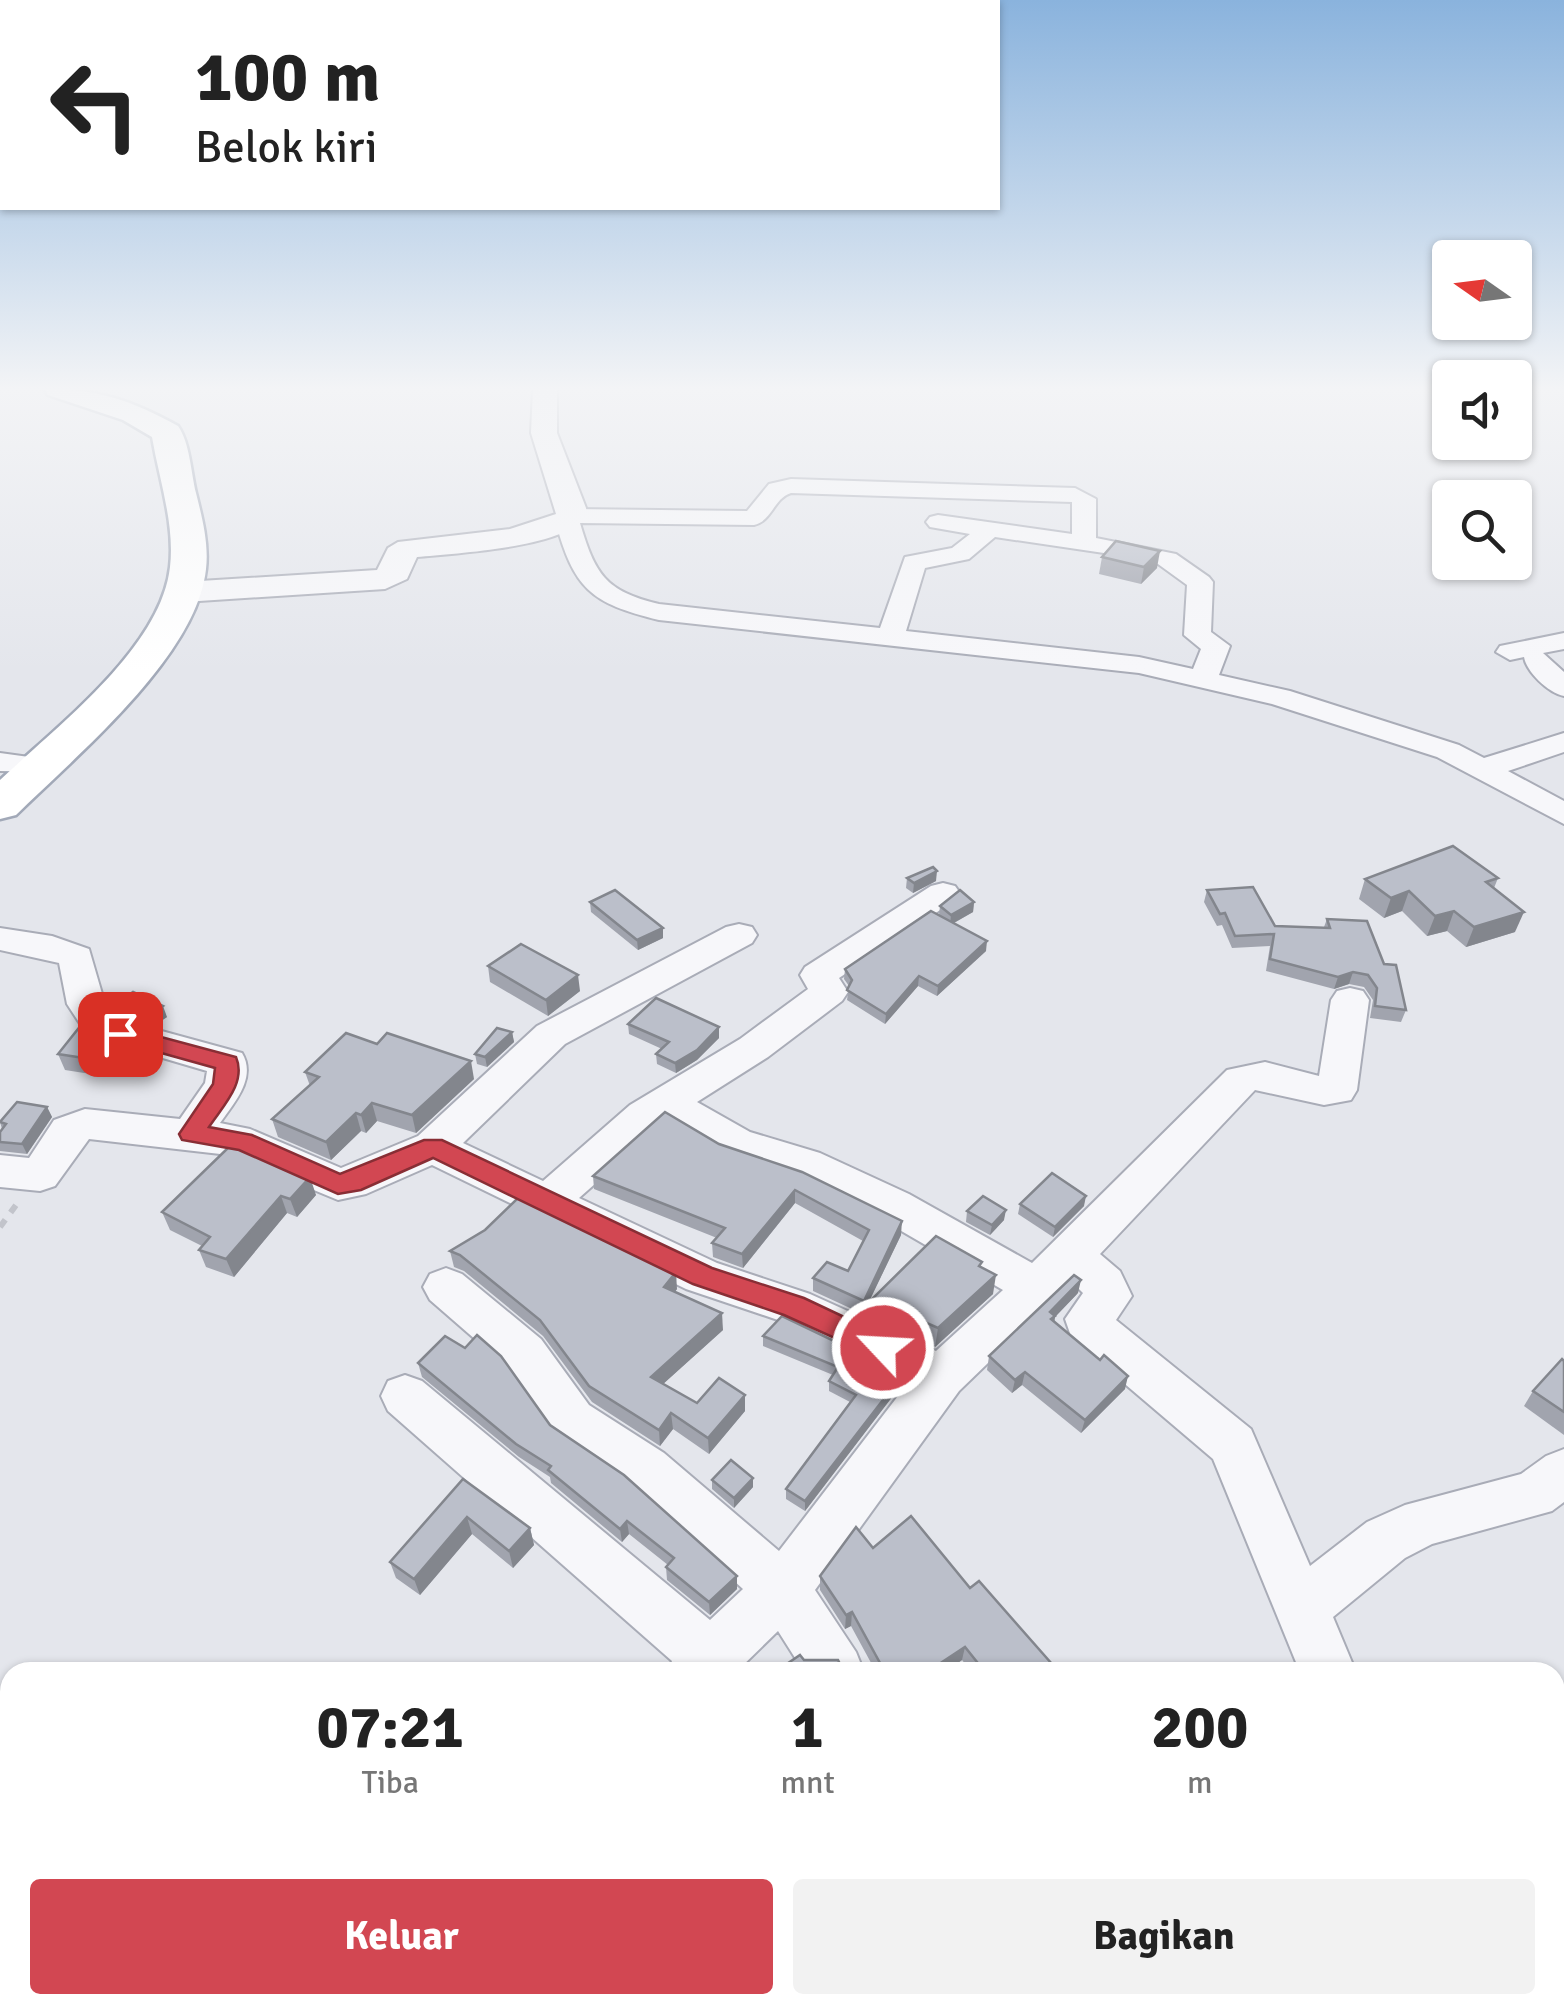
<!DOCTYPE html>
<html lang="id">
<head>
<meta charset="utf-8">
<style>
	:root { --surface:#fff; --page:#f2f2f2; --text:#222; --muted:#767676; --accent:#d24752 }
	body { margin:0; font-family:Signika,sans-serif; background:var(--page); color:var(--text); height:100vh; display:flex; flex-direction:column; font-size:38px; white-space:nowrap }
	* { box-sizing:border-box; margin:0 }
	p { font-size:32px; color:var(--muted) }
	.icon { flex:none; width:55px; height:55px; fill:none; stroke:currentColor; stroke-width:2; stroke-linecap:round; stroke-linejoin:round }
	.map { position:relative; flex:1; overflow:hidden }
	.sheet { position:absolute; left:0px; top:1662px; width:1565px; height:352px; display:flex; flex-direction:column; background:var(--surface); border-radius:30px 30px 0 0; box-shadow:0 2px 8px #0004 }
	.sheet>* { flex:none }
	.banner { position:absolute; left:0px; top:0px; width:1000px; height:210px; box-shadow:0 2px 8px #0004; background:#fff; color:var(--text); overflow:hidden }
	.needle { width:65px; rotate:284deg }
	.controls { position:absolute; left:1432px; top:240px; display:grid; gap:20px }
	.controls a { display:grid; place-items:center; width:100px; height:100px; border-radius:10px; background:var(--surface); box-shadow:0 2px 8px #0004; font-size:50px }
	.pin { position:absolute; display:grid; place-items:center; width:85px; height:85px; color:#fff; margin:-42px; border-radius:20px; box-shadow:0 5px 15px #0006 }
	.me { position:absolute; width:110px; margin:-55px; rotate:295deg; stroke-linejoin:round; filter:drop-shadow(0 0 8px #0008) }
	.turn { display:flex; align-items:center; gap:35px; height:210px; padding:0 30px; font-size:45px }
	.turn .icon { width:130px; height:130px; stroke-width:2.5 }
	.turn b { display:block; font-size:70px; line-height:85px }
	.eta { display:flex; justify-content:space-evenly; align-items:center; height:170px; text-align:center }
	.eta b { font-size:60px; font-weight:700; line-height:70px }
	.action { display:flex; gap:20px; margin-top:auto; padding:20px 30px }
	.action a { flex:1; height:115px; border-radius:10px; background:var(--accent); color:#fff; font-size:40px; font-weight:700; line-height:115px; text-align:center }
	.action a+a { background:var(--page); color:var(--text) }
	.map>svg:first-child { display:block }
	.lines { fill:none; stroke-linecap:round; stroke-linejoin:round }
	.minor-casing { stroke:#a9acb7; stroke-width:4 }
	.tertiary-casing { stroke:#a9acb7; stroke-width:4 }
	.primary-casing { stroke:#a2a9b8; stroke-width:5 }
	.path { stroke:#c2c4cb; stroke-width:6; stroke-dasharray:9 9; stroke-linecap:butt }
	.minor { fill:#f7f7fa; fill-rule:evenodd }
	.tertiary { fill:#f7f7fa; fill-rule:evenodd }
	.primary { fill:#fff; fill-rule:evenodd }
	.wall { fill:#a1a4ae }
	.shaded-wall { fill:#83868d }
	.building { fill:#bbbfca; stroke:#83868d; stroke-width:2.5 }
	.route { fill:#d24752; stroke:#882e35; stroke-width:2.5 }
</style>
</head>
<body>
<div class="map">
<svg width="1564" height="2014" viewBox="0 0 1564 2014">
	<rect width="100%" height="100%" fill="#e4e6ec"/>
	<g class="lines">
		<g class="minor-casing">
			<g id="minor">
				<path d="M791,479L1075,488L1096,499V538L1176,554L1209,577L1213,582L1211,632L1230,646L1219,675L1290,691L1459,745L1484,758L1564,733V752L1508,771L1564,801V824L1437,757L1272,704L1139,673L659,620C590,603 574,589 555,520L572,509L747,511L769,484ZM791,493L1072,502V534L938,515L930,517L926,522L930,527L970,534L952,548L905,557L880,628L659,604C605,591 595,574 580,523L754,525C772,521 774,498 791,493ZM995,537L1131,557L1158,564L1187,585L1184,635L1201,649L1193,669L1139,657L906,631L925,568L969,559Z"/>
				<path d="M1564,633V649L1543,653L1564,672V696C1548,693 1526,671 1524,657L1510,660L1496,652L1500,646Z"/>
				<path d="M0,753L51,760L55,766L51,772L0,771Z"/>
				<path d="M943,883L955,886L960,893L955,900L839,978L848,992L842,1001L768,1057L697,1102L750,1132L820,1153L909,1194L1032,1263L1227,1070L1265,1062L1319,1076L1331,1000L1337,991L1350,988L1363,991L1369,1000L1357,1090L1351,1100L1324,1105L1255,1090L1100,1254L1120,1271L1132,1296L1116,1320L1251,1429L1310,1566L1367,1522L1405,1505L1521,1474L1546,1456L1564,1449V1502L1552,1511L1432,1544L1405,1558L1333,1617L1356,1672H1300L1213,1459L1072,1339L1065,1319L1083,1293L1072,1282L959,1391L815,1590L856,1652L864,1672H804L778,1631L736,1672H668L672,1661L388,1411L381,1396L388,1381L405,1375L422,1381L710,1620L743,1589L628,1485L555,1435L507,1367L430,1300L423,1287L430,1274L446,1268L462,1274L541,1339L589,1405L664,1453L779,1551L908,1383L778,1320L686,1289L432,1165L366,1194L338,1200L229,1155L89,1139L55,1186L40,1191L0,1187V1155L29,1158L54,1120L85,1109L180,1119L205,1083L207,1071L88,1036L67,1004L59,963L0,950V928L52,936L89,949L105,1004L114,1018L242,1053C257,1078 234,1103 220,1123L250,1129L341,1168L418,1136L537,1026L726,927L739,924L752,927L757,935L752,943L565,1044L463,1143L543,1181L630,1105L740,1039L808,989L800,975L805,967L931,886ZM666,1121L721,1154L790,1175L879,1218L1003,1290L936,1351L810,1294L717,1263L579,1198Z"/>
				<path d="M975,2005H1043L1046,2014H979Z"/>
				<path d="M1432,2005H1498L1501,2014H1435Z"/>
			</g>
		</g>
		<g class="tertiary-casing">
			<path id="tertiary" d="M533,389H557V433L586,508L587,516C564,548 456,553 417,557L407,579L385,589L184,602L173,599L168,592L173,585L184,582L377,570L388,548L398,542L510,529L556,514L531,433Z"/>
		</g>
		<g class="primary-casing">
			<path id="primary" d="M44,389C98,389 131,400 178,426C190,443 191,473 196,493C202,517 209,544 206,569C197,656 76,756 16,815L0,819V780C57,726 161,648 170,567C175,524 159,479 152,437L123,420L48,395Z"/>
		</g>
		<path class="path" d="M0,1227L16,1205"/>
		<use href="#minor" class="minor"/>
		<use href="#tertiary" class="tertiary"/>
		<use href="#primary" class="primary"/>
	</g>
	<g class="wall">
		<path d="M1102,557L1157,568L1141,584L1099,574Z"/>
		<path d="M907,878L936,881L913,893L906,888Z"/>
		<path d="M1498,878L1494,888L1515,932L1466,947L1447,931L1427,936L1402,911L1384,918L1359,899L1365,879Z"/>
		<path d="M1207,890L1275,926L1324,927L1327,919L1384,964L1406,1010L1401,1022L1370,1018L1373,1000L1364,987L1349,984L1334,989L1266,971L1270,946L1232,948L1222,925L1217,926L1204,902Z"/>
		<path d="M590,902L663,928V938L638,950L591,912Z"/>
		<path d="M974,902L973,912L954,923L986,951L937,996L918,986L885,1024L847,1000L849,986L844,979L845,969L939,915L940,906Z"/>
		<path d="M488,966L580,991L548,1016L490,982Z"/>
		<path d="M115,1005L167,1017L155,1025L119,1016Z"/>
		<path d="M628,1024L719,1038L697,1060L676,1073L657,1064L656,1054L662,1049L629,1034Z"/>
		<path d="M512,1032L514,1042L487,1067L477,1064L475,1054Z"/>
		<path d="M144,1042L150,1058L140,1072L103,1066L97,1075L65,1070L58,1054Z"/>
		<path d="M305,1072L474,1079L416,1133L377,1121L366,1133L361,1131L331,1160L278,1137L272,1119L310,1086Z"/>
		<path d="M47,1107L52,1117L27,1154L0,1151V1153V1132L2,1129L0,1122Z"/>
		<path d="M719,1144L901,1235L863,1314L813,1291V1278L848,1271L863,1241L795,1203L743,1268L713,1257L712,1243L717,1238L594,1189L593,1176Z"/>
		<path d="M231,1145L316,1195L297,1217L287,1213L234,1277L206,1267L199,1250L202,1246L170,1230L162,1212Z"/>
		<path d="M1020,1204L1084,1206L1053,1237L1018,1214Z"/>
		<path d="M967,1211L1004,1220L990,1235L966,1222Z"/>
		<path d="M450,1251L677,1289L675,1292L723,1330L663,1384L697,1403L745,1395V1411L709,1454L673,1429L660,1446L592,1402L543,1336L464,1271L454,1267Z"/>
		<path d="M981,1267L993,1294L935,1347L871,1317L872,1299Z"/>
		<path d="M1078,1293L1055,1317L1054,1322L1125,1389L1081,1433L1022,1385L1012,1393L987,1370L989,1356Z"/>
		<path d="M763,1336L902,1384L805,1511L786,1499V1489L850,1402L829,1391V1381L833,1375L763,1346Z"/>
		<path d="M1564,1361V1435L1524,1406L1533,1391Z"/>
		<path d="M418,1363L550,1425L737,1576V1589L710,1615L667,1580L666,1567L668,1565L629,1534L622,1542L551,1483L550,1477L519,1457L422,1377Z"/>
		<path d="M463,1479L530,1528L534,1545L513,1568L472,1534L420,1595L396,1578L390,1562Z"/>
		<path d="M712,1480L753,1487L734,1508L712,1489Z"/>
		<path d="M873,1548L970,1588L1059,1672H972L962,1660L945,1672H876L851,1626L845,1629L820,1590V1576Z"/>
		<path d="M1159,2005H1221L1212,2014H1165Z"/>
	</g>
	<g class="shaded-wall">
		<path d="M1160,551L1157,568L1141,584L1144,567Z"/>
		<path d="M937,871L936,881L913,893L914,883Z"/>
		<path d="M1409,891L1402,911L1384,918L1391,898Z"/>
		<path d="M974,902L973,912L950,925L951,915Z"/>
		<path d="M1454,911L1447,931L1427,936L1435,916Z"/>
		<path d="M1524,912L1515,932L1466,947L1474,927Z"/>
		<path d="M663,928V938L638,950L637,940Z"/>
		<path d="M987,941L986,951L937,996L938,986Z"/>
		<path d="M1353,972L1349,984L1334,989L1338,977Z"/>
		<path d="M578,975L580,991L548,1016L546,1000Z"/>
		<path d="M919,976L918,986L885,1024L886,1014Z"/>
		<path d="M163,1006L167,1017L155,1025L151,1015Z"/>
		<path d="M719,1027V1038L697,1060L676,1073L675,1063Z"/>
		<path d="M512,1032L514,1042L487,1067L485,1057Z"/>
		<path d="M144,1042L150,1058L140,1072L133,1056Z"/>
		<path d="M96,1050L103,1066L97,1075L90,1059Z"/>
		<path d="M471,1061L474,1079L416,1133L412,1115Z"/>
		<path d="M372,1103L377,1121L366,1133L361,1115Z"/>
		<path d="M47,1107L52,1117L27,1154L22,1144Z"/>
		<path d="M356,1113L361,1131L331,1160L326,1142Z"/>
		<path d="M310,1177L316,1195L297,1217L290,1199Z"/>
		<path d="M795,1190V1203L743,1268L742,1254Z"/>
		<path d="M281,1196L287,1213L234,1277L226,1259Z"/>
		<path d="M1086,1196L1084,1206L1053,1237L1055,1227Z"/>
		<path d="M1006,1210L1004,1220L990,1235L992,1225Z"/>
		<path d="M902,1221L901,1235L863,1314L864,1301Z"/>
		<path d="M676,1272L677,1289L666,1303L664,1287Z"/>
		<path d="M996,1275L993,1294L935,1347L938,1328Z"/>
		<path d="M1081,1280L1078,1293L1055,1317L1053,1329L1050,1312Z"/>
		<path d="M722,1313L723,1330L652,1394L651,1377Z"/>
		<path d="M1025,1372L1022,1385L1012,1393L1015,1380Z"/>
		<path d="M903,1374L902,1384L805,1511V1501Z"/>
		<path d="M1128,1376L1125,1389L1081,1433L1085,1420Z"/>
		<path d="M745,1395V1411L709,1454L708,1438Z"/>
		<path d="M671,1413L673,1429L660,1446L659,1430Z"/>
		<path d="M753,1478V1487L734,1508V1498Z"/>
		<path d="M467,1517L472,1534L420,1595L414,1579Z"/>
		<path d="M627,1521L629,1534L622,1542L620,1529Z"/>
		<path d="M530,1528L534,1545L513,1568L509,1551Z"/>
		<path d="M737,1576V1589L710,1615L709,1602Z"/>
		<path d="M852,1612L851,1626L845,1629L846,1615Z"/>
		<path d="M965,1647L962,1660L945,1672H927Z"/>
		<path d="M526,2005H542L532,2014Z"/>
		<path d="M1132,2005H1140L1127,2014H1119Z"/>
	</g>
	<g class="building">
		<path d="M1116,541L1160,551L1144,567L1102,557Z"/>
		<path d="M1453,846L1498,878L1486,882L1524,912L1474,927L1454,911L1435,916L1409,891L1391,898L1365,879Z"/>
		<path d="M933,867L937,871L914,883L907,878Z"/>
		<path d="M1253,887L1275,926L1330,928L1327,919L1367,921L1384,964L1396,965L1406,1010L1375,1006L1377,988L1368,975L1353,972L1338,977L1270,959L1274,934L1235,936L1225,913L1220,914L1207,890Z"/>
		<path d="M615,890L663,928L637,940L590,902Z"/>
		<path d="M960,890L974,902L951,915L940,906Z"/>
		<path d="M931,911L987,941L938,986L919,976L886,1014L847,990L852,980L845,969Z"/>
		<path d="M521,944L578,975L546,1000L488,966Z"/>
		<path d="M133,992L163,1006L151,1015L115,1005Z"/>
		<path d="M656,998L719,1027L697,1050L675,1063L656,1054L669,1042L628,1024Z"/>
		<path d="M82,1024L144,1042L133,1056L96,1050L90,1059L58,1054Z"/>
		<path d="M497,1028L512,1032L485,1057L475,1054Z"/>
		<path d="M346,1033L377,1044L387,1033L471,1061L412,1115L372,1103L361,1115L356,1113L326,1142L272,1119L319,1077L305,1072Z"/>
		<path d="M17,1102L47,1107L22,1144L0,1142V1132L6,1124L0,1122Z"/>
		<path d="M665,1112L719,1144L802,1172L902,1221L864,1301L813,1278L827,1262L848,1271L869,1230L795,1190L742,1254L712,1243L725,1228L593,1176Z"/>
		<path d="M231,1145L310,1177L290,1199L281,1196L226,1259L199,1250L210,1237L162,1212Z"/>
		<path d="M1052,1173L1086,1196L1055,1227L1020,1204Z"/>
		<path d="M983,1196L1006,1210L992,1225L967,1211Z"/>
		<path d="M519,1197L676,1272L664,1287L722,1313L651,1377L697,1403L719,1378L745,1395L708,1438L671,1413L659,1430L589,1386L540,1320L460,1255L450,1251L485,1230Z"/>
		<path d="M936,1236L982,1262L979,1266L996,1275L938,1328L872,1299Z"/>
		<path d="M1074,1275L1081,1280L1050,1312L1055,1316L1051,1319L1100,1360L1104,1355L1128,1376L1085,1420L1025,1372L1015,1380L989,1356Z"/>
		<path d="M782,1316L903,1374L805,1501L786,1489L856,1395L829,1381L838,1367L763,1336Z"/>
		<path d="M477,1335L501,1356L550,1425L624,1475L737,1576L709,1602L666,1567L674,1558L627,1521L620,1529L548,1470L551,1466L516,1444L418,1363L445,1336L465,1348Z"/>
		<path d="M1562,1359L1564,1361V1412L1533,1391Z"/>
		<path d="M731,1460L753,1478L734,1498L712,1480Z"/>
		<path d="M463,1479L530,1528L509,1551L467,1517L414,1579L390,1562Z"/>
		<path d="M911,1516L970,1588L979,1581L1059,1672H985L965,1647L927,1672H885L852,1612L846,1615L820,1576L856,1527L873,1548Z"/>
		<path d="M800,1655L804,1660H838L844,1672H775Z"/>
		<path d="M224,2005H526L531,2014H228Z"/>
		<path d="M589,2005H628L632,2014H595Z"/>
		<path d="M1053,2005H1132L1119,2014H1040L1037,2008Z"/>
		<path d="M1172,2005H1218L1207,2014H1178Z"/>
	</g>
	<linearGradient id="sky" x2="0" y2="1"><stop stop-color="#8ab3dd"/><stop offset="0.58" stop-color="#f3f4f6"/><stop offset="1" stop-color="#f3f4f6" stop-opacity="0"/></linearGradient>
	<rect width="1564" height="671" fill="url(#sky)"/>
	<path class="route" d="M120,1026L236,1057C247,1083 222,1107 209,1127L252,1135L340,1174L424,1140H442L712,1268L804,1298L893,1340L897,1348L893,1357L883,1360L784,1315L693,1284L433,1158L361,1190L338,1194L239,1150L182,1140L179,1134L213,1084L215,1068L111,1039L108,1034Z"/>
</svg>
<div class="controls">
<a><svg class="needle" viewBox="-14 -14 28 28"><path d="M0-13l5 13h-10z" fill="#e53935"/><path d="M0 13l5-13h-10z" fill="#767676"/></svg></a>
<a><svg class="icon" aria-label="sound" viewBox="0 0 24 24"><path d="M4 9h4l5-4v14l-5-4H4zM17 9q2 3 0 6"/></svg></a>
<a><svg class="icon" aria-label="search" viewBox="0 0 24 24"><circle cx="10" cy="10" r="6"/><path d="M15 15l6 6"/></svg></a>
</div>
<div class="pin" style="left:120px;top:1034px;background:#d93025"><svg class="icon" aria-label="arrive" viewBox="0 0 24 24"><path d="M6 21V4h12l-3 4 3 4H6"/></svg></div>
<svg class="me" style="left:883px;top:1348px" viewBox="-20 -20 40 40"><circle r="17" fill="#d24752" stroke="#fff" stroke-width="3"/><path d="M0-11L8 9 0 5-8 9z" fill="#fff"/></svg>
<div class="banner">
<div class="turn"><svg class="icon" aria-label="left" viewBox="0 0 24 24"><path d="M17 20v-9H6M10 6l-5 5 5 5"/></svg><div><b>100 m</b>Belok kiri</div></div>
</div>
<section class="sheet">
<div class="eta">
<div><b>07:21</b><p>Tiba</p></div>
<div><b>1</b><p>mnt</p></div>
<div><b>200</b><p>m</p></div>
</div>
<div class="action"><a>Keluar</a><a>Bagikan</a></div>
</section>
</div>
</body>
</html>
